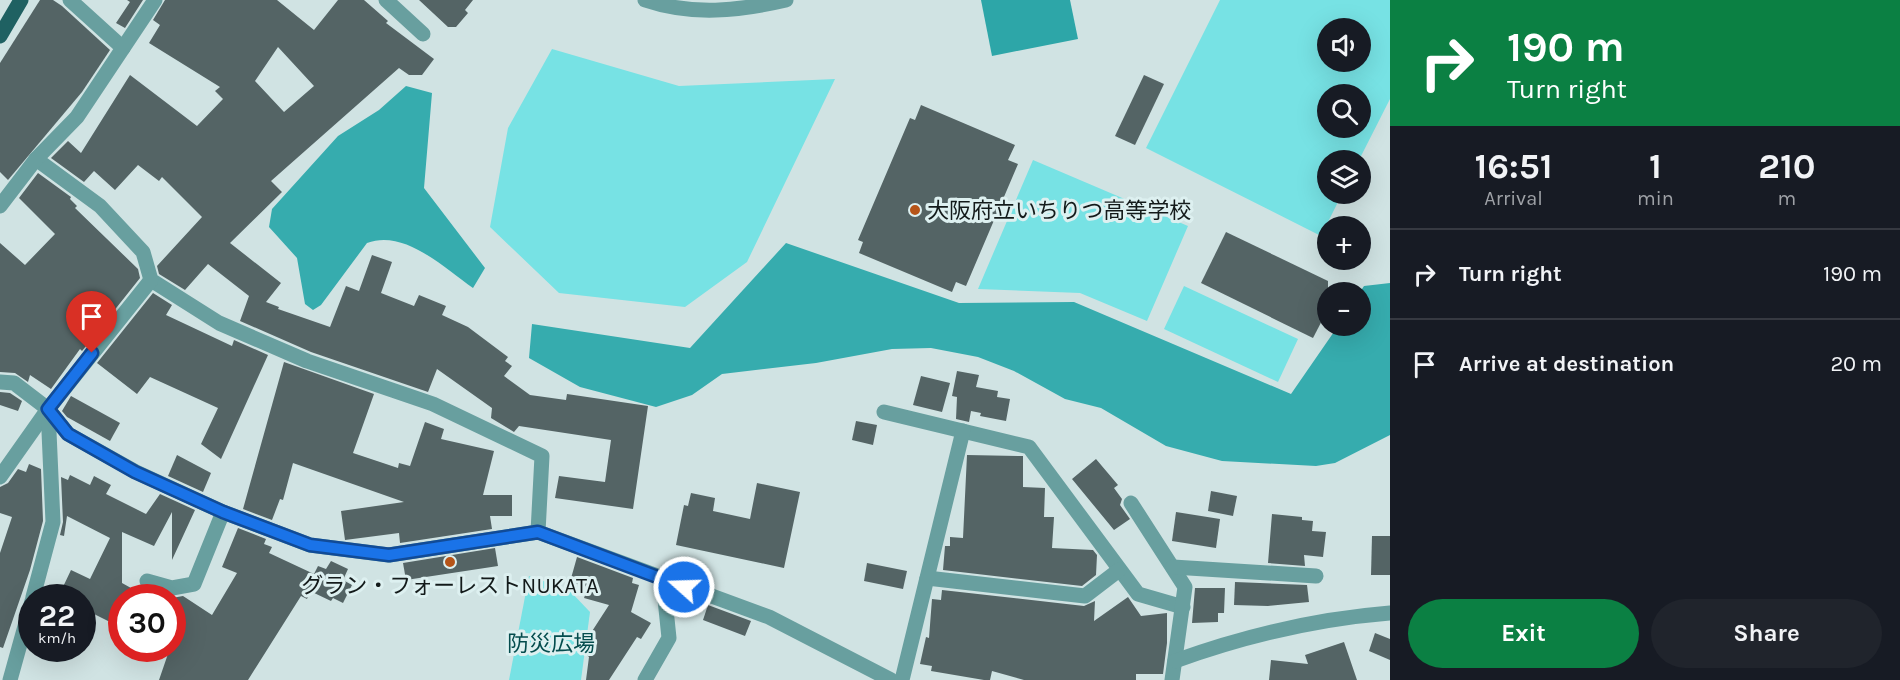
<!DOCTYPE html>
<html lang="en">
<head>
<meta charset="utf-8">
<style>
	:root { --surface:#171b24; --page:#20242c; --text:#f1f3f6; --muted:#9ea1a6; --line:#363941; --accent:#0b8043 }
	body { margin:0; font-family:Karla,"Noto Sans JP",sans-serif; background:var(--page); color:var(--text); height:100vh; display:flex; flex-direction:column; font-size:22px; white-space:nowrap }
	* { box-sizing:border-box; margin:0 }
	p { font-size:20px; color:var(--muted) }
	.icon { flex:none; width:33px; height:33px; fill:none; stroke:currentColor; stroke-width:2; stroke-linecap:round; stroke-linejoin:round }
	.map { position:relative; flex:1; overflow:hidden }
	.drawer { display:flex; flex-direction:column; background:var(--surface); width:510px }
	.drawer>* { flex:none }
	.top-card { background:#0b8043; color:#fff; overflow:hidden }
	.fabs { position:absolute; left:1317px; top:18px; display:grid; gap:12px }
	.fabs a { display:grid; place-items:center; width:54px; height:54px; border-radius:50%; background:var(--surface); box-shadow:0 6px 24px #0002; font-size:30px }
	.speed { position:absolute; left:18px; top:584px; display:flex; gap:12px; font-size:30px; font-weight:700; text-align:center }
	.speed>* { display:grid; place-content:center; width:78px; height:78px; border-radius:50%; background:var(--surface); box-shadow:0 6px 24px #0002; line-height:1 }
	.speed small { font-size:15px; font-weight:400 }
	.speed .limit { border:9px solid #d22; background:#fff; color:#111 }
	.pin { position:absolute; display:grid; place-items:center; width:51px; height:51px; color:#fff; margin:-62px -26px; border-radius:50% 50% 50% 0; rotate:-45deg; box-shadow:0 0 6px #0007 }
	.pin .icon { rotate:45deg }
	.me { position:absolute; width:66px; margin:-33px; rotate:290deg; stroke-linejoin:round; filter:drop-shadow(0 0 4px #0008) }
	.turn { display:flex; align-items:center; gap:21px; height:126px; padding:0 18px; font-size:27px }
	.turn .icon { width:78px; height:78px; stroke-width:2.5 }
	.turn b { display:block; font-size:42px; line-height:51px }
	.eta { display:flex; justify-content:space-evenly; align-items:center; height:102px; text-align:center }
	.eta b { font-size:36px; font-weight:700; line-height:42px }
	.action { display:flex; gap:12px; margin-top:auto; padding:12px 18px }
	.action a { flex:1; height:69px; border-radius:36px; background:var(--accent); color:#fff; font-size:24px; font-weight:700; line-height:69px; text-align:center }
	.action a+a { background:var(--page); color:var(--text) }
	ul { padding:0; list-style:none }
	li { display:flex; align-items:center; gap:18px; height:90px; padding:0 18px; border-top:2px solid var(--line) }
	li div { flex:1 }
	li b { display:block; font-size:22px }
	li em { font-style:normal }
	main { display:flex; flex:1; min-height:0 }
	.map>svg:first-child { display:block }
	.green { fill:#77e2e4; fill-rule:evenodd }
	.forest { fill:#36acae }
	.water { fill:#2da6a8 }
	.building { fill:#546465; fill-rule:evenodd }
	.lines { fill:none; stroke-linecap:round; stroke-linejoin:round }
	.minor { stroke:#689f9f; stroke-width:15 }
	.major { stroke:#1f6162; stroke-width:15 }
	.route-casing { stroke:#114b97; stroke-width:15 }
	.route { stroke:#1a73e8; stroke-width:10 }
	.poi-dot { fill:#b65418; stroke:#ddf0f0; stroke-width:2 }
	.labels { text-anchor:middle; stroke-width:6; stroke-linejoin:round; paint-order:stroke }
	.poi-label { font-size:22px; fill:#131a1a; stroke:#ddf0f0; text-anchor:start }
	.park-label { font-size:22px; fill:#044c4d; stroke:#ddf0f0 }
</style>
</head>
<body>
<main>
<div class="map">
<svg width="1390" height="680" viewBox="0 0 1390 680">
	<rect width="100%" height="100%" fill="#d0e3e3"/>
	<g class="green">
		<path d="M1220,0H1390V99L1359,160H1328V194H1342L1321,236L1146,148ZM1328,28H1360V62H1328ZM1328,94H1360V128H1328Z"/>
		<path d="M552,49L679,86L835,79L747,262L685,307L559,293L490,227L508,128Z"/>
		<path d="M1033,160L1188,226L1147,321L1080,293L978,289Z"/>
		<path d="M1184,286L1298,339L1278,382L1164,329Z"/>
		<path d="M529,576L569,590L590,612L581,680H509Z"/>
	</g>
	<g class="forest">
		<path d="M406,86L432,93L424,188L485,268L473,288C444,268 405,229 367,243L321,305L313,310L305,304L297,258L269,227L272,209L338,136L379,110Z"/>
		<path d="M786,243L959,303L1074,302L1291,394L1338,326H1360V292L1364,286L1390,283V435L1335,463L1316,466L1222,461L1166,446L1101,408L1065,399L1014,371L978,357L931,348L892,349L816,363L722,374L692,395L656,407L580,387L529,358L532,324L690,348Z"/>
	</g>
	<path class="water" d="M981,0H1070L1078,39L992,56Z"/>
	<g class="building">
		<path d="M40,0H53L62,6L110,50L82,92L8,180L0,172V63Z"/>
		<path d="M127,0H143L125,28L116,23L130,2Z"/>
		<path d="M165,0H277L314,30L338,0H364L388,21L386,23L434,59L422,75H409L399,68L271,181L282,192L230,243L281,283L266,302L279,307L278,309L330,327L346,286L359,291L372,255L392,262L381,293L414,306L419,295L446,306L442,315L468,327L508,357L505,361L512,366L504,376L530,395L566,400L567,394L648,406L633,509L555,498L559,476L605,482L611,440L519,426L514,432L491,418L492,408L437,369L428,392L311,352L240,321L249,296L208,264L185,290L159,274L157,266L202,217L162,177L159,181L138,165L115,190L94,171L84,182L51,158L68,141L81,153L130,75L197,126L223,99L215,91L220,87L149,43L160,25L153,20ZM278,47L314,86L284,112L255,81Z"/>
		<path d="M419,0H473L465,10L468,13L456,27H448Z"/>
		<path d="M1144,75L1164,84L1135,145L1115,136Z"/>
		<path d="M921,105L1015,145L1008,160L1018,164L966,286L956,282L952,292L859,253L863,242L858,240L910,118L915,120Z"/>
		<path d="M38,173L71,197L70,199L77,206L75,208L138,269L140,278L82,351L80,349L51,389L30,375L28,382L15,373L0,372V243L25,265L55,234L19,198Z"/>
		<path d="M1226,232L1328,281V309L1313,338L1201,283Z"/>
		<path d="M153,293L172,305L166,315L232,346L234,340L268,355L221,459L201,444L218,408L150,377L137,394L97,363Z"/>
		<path d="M284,362L374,394L353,453L398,468L399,463L410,466L425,422L444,429L441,439L494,451L483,495H512V516H490L492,529L400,543L399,533L345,540L341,511L404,502L293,463L283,500L280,499L272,520L243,509Z"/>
		<path d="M957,371L979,375L976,387L998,391L997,397L1010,399L1006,421L980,416L981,413L971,411L969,422L956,419L957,397L952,396Z"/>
		<path d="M921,376L950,383L942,412L913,405Z"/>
		<path d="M0,392L10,393L22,401L18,411L0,405Z"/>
		<path d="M71,396L120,423L110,441L67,417L62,411Z"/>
		<path d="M856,421L877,425L873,445L852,440Z"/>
		<path d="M177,455L211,473L203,492L168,476Z"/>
		<path d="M967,455L1023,456V487L1045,488L1044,517H1054L1052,548L1093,550L1097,555L1096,575L1082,586L943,570L945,546H950V537L963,538Z"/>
		<path d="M1096,459L1118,485L1114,488L1122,499L1120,505L1130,519L1114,530L1072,479Z"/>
		<path d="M29,464L41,469L43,521L30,570L3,648L0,647V553L12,517L0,513V487L8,483L18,469L26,472Z"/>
		<path d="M70,475L90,485L94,476L111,485L106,494L146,514L160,494L195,510L172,560V512L154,546L122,532V583L131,588L126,597H122V628L82,608V597L62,589L71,570L90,579L110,538L67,516L64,536L60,535L63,522L61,477L68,480Z"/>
		<path d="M757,483L800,492L784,568L676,545L684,505L688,506L691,493L715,498L713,511L750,519Z"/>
		<path d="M1211,491L1237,496L1233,516L1208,511Z"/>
		<path d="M1176,512L1220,519L1216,548L1172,541Z"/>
		<path d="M1272,514L1302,517V520L1313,521L1312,531L1326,532L1323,557L1304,555L1305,566L1268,563Z"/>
		<path d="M238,528L266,539L264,544L272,547L269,553L314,574L318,566L326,569L331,561L348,569L343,580L352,585L343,603L333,598L331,601L310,591L307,599L301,596L248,680H159L170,648H172L175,630L172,629V598L183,596L212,615L237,573L222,567Z"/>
		<path d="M1372,536H1390V575H1371Z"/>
		<path d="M495,548L498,566L406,580L403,563Z"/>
		<path d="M577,557L633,578L632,583L639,585L631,612L651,623L641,639L637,637L609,680H586L589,657L587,655L591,648L587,646L590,641L587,639L609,605L584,598L588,587L570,582Z"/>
		<path d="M867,563L907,571L903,589L864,581Z"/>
		<path d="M1235,582L1307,585L1309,602L1268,606L1234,605Z"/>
		<path d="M1195,588H1225L1224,613H1218V622L1192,623Z"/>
		<path d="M942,590L1084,606L1095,601L1094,621L1128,597L1141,616L1167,613V643L1163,674H1136V680H1024L992,671L990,680H984L931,671L932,666L920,664L926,637L929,638L932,599L941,600Z"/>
		<path d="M708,605L751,621L745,636L703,620Z"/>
		<path d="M1375,633L1390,639V660L1369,651Z"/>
		<path d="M1344,642L1357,680H1269L1271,660L1308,664L1305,655Z"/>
	</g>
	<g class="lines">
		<g class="minor">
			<path d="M70,0L123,48"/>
			<path d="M386,0L423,34"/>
			<path d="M645,0C692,16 739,11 786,0"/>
			<path d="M36,159L100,206L143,252L151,280L219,323L307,361L433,404L542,456L538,532L769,617L891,680"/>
			<path d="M0,206L36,159L77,117L155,0"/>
			<path d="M0,382L14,383L48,409L68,434L136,472L223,512L310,545L389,555L538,532"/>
			<path d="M884,412L1029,447L1138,594L1183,607"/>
			<path d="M0,477L48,409L151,280"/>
			<path d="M1131,503L1185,587L1172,680"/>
			<path d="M1173,567L1316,576"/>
			<path d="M927,578L1085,596L1119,570"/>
			<path d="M147,581L172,588L194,584L223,512"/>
			<path d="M33,597L53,522L48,409"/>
			<path d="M1175,661C1244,636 1316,619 1390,613"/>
			<path d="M10,680L32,601"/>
			<path d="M645,680L669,638L663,580"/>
			<path d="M902,680L963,431"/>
		</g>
		<path class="major" d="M0,36L21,0"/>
	</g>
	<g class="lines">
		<g class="route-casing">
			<path id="route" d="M92,353L48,409L68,434L135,472L223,512L310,545L389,555L538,532L684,587"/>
		</g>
		<use href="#route" class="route"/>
	</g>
	<g class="poi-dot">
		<circle cx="915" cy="210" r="6"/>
		<circle cx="450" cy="562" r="6"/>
	</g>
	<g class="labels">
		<g class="poi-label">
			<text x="927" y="218">大阪府立いちりつ高等学校</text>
			<text x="450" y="593" text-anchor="middle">グラン・フォーレストNUKATA</text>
		</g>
		<g class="park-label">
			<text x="551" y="651">防災広場</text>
		</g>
	</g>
</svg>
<div class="fabs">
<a><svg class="icon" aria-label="sound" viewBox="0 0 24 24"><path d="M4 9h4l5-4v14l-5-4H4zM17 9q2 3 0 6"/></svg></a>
<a><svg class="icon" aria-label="search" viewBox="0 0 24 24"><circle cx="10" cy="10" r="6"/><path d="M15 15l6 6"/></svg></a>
<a><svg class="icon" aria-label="layers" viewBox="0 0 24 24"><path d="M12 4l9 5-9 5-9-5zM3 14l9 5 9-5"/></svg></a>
<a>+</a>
<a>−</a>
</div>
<div class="speed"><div>22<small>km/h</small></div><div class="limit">30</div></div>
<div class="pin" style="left:92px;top:353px;background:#d93025"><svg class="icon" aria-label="arrive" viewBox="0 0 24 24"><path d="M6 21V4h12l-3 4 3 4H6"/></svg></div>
<svg class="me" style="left:684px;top:587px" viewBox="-20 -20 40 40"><circle r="17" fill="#1a73e8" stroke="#fff" stroke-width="3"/><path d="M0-11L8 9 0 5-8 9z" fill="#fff"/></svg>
</div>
<section class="drawer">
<div class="top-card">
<div class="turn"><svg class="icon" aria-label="right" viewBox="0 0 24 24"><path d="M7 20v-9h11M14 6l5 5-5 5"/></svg><div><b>190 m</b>Turn right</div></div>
</div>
<div class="eta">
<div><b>16:51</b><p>Arrival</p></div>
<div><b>1</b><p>min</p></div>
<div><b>210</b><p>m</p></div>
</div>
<ul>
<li><svg class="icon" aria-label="right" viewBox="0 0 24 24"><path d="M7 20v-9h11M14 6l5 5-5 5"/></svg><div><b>Turn right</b></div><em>190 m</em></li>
<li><svg class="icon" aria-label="arrive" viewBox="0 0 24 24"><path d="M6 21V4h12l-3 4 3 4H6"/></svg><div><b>Arrive at destination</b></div><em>20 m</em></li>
</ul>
<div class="action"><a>Exit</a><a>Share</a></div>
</section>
</main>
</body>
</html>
